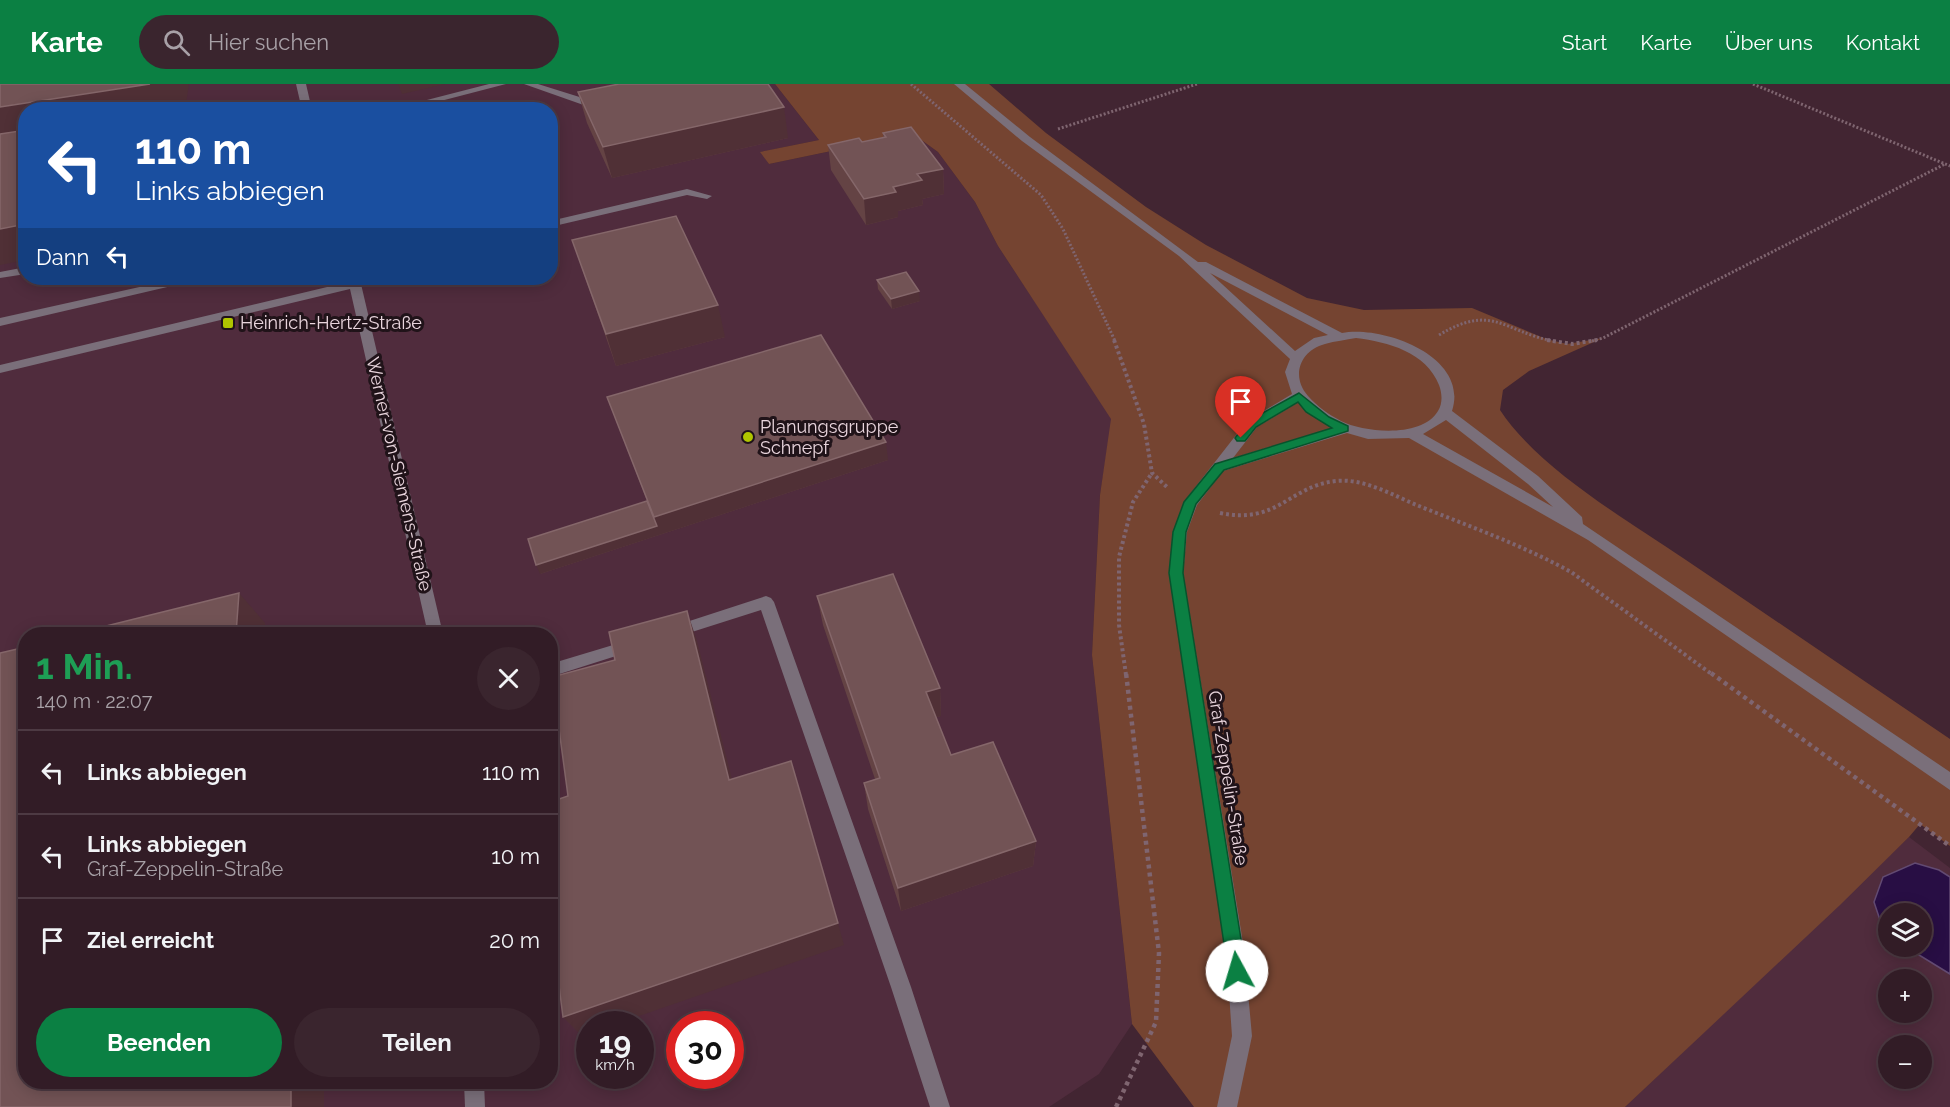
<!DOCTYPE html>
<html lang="de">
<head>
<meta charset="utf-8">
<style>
	:root { --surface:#321c26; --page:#3a252e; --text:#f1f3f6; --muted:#a8a1a7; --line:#4d3a43; --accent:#0b8043 }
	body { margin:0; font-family:Raleway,sans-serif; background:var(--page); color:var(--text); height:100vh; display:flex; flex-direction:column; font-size:22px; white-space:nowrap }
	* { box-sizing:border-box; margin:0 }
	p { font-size:20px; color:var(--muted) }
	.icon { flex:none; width:33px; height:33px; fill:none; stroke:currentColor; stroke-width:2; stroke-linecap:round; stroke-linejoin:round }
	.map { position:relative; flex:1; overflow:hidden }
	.drawer { position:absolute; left:18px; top:543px; width:540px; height:462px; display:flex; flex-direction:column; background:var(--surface); border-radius:24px; box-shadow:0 3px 15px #0003,0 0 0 2px var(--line) }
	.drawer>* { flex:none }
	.hud { position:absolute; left:18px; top:18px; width:540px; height:183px; border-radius:24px; box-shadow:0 3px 15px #0003,0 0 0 2px var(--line); background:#1a4fa0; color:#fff; overflow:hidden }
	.fabs { position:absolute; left:1878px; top:819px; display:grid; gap:12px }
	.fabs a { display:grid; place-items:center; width:54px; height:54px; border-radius:50%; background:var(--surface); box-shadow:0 3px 15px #0003,0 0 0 2px var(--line); font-size:30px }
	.speed { position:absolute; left:576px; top:927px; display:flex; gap:12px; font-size:30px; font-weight:700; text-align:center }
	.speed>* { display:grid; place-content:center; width:78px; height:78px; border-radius:50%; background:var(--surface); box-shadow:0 3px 15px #0003,0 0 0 2px var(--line); line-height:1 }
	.speed small { font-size:15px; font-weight:400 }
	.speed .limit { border:9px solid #d22; background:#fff; color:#111 }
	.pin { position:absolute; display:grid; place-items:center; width:51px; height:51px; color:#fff; margin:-62px -26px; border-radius:50% 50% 50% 0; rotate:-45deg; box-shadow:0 0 6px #0007 }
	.pin .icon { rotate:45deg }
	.me { position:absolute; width:66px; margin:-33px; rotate:354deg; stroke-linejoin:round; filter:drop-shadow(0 0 4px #0008) }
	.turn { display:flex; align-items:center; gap:21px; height:126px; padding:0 18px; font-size:27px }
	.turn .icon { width:78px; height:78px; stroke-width:2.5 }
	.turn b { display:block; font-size:42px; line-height:51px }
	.then { display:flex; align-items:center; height:57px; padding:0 18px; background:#0003; gap:12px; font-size:22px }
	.round { display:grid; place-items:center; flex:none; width:63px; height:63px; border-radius:32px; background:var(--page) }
	.overview { display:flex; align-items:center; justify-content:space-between; height:102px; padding:0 18px }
	h1 { font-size:36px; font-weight:700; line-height:45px; color:#1e9e55 }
	.action { display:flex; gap:12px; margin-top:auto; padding:12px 18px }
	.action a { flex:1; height:69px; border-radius:36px; background:var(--accent); color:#fff; font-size:24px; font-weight:700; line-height:69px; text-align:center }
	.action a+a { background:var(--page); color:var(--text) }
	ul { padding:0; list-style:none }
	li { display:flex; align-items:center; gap:18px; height:84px; padding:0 18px; border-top:2px solid var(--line) }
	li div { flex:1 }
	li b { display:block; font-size:22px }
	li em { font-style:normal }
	header { display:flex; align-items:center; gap:36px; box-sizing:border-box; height:84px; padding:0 30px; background:var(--accent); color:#fff }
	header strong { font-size:28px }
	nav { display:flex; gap:33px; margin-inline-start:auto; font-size:21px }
	.search { width:420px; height:54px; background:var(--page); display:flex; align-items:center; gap:15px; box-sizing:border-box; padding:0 21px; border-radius:33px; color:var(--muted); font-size:22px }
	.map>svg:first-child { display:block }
	.built { fill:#502c3d; fill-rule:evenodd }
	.green { fill:#754431 }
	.water { fill:#280e44; stroke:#624a72; stroke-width:1.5 }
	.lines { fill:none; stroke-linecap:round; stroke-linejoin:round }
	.path-far2 { stroke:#7f6570; stroke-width:3; stroke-dasharray:2 2; stroke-linecap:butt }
	.path-far1 { stroke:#7f6570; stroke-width:4; stroke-dasharray:3 3; stroke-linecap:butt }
	.path { stroke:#7f6570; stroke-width:4.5; stroke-dasharray:4 4; stroke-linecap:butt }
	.minor { fill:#7a6f7a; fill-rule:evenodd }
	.wall { fill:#644344 }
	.shaded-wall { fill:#503036 }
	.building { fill:#725355; stroke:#85676a; stroke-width:1.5 }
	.route { fill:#0b8043; stroke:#07532c; stroke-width:1.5 }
	.poi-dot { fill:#b0c500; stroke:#201319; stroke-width:2 }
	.labels { text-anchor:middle; stroke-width:6; stroke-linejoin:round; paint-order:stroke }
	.poi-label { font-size:18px; fill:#e9d5dd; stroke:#201319; text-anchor:start }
	.street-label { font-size:18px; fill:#e9d5dd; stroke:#201319 }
</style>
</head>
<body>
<header>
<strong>Karte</strong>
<div class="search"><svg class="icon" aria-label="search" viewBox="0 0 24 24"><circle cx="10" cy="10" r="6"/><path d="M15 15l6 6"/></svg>Hier suchen</div>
<nav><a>Start</a><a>Karte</a><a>Über uns</a><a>Kontakt</a></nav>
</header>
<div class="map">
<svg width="1950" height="1023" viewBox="0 0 1950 1023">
	<rect width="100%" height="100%" fill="#422532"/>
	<g class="built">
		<path d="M0,0H775L819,56L761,68L769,80L913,50L938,68L975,118L998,162L1112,335L1100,411L1092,571L1132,940L1099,990L1049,1023H0ZM26,26H550V194H26ZM26,550H550V998H26ZM590,940H640V992H590ZM680,940H730V992H680Z"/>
		<path d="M1909,753L1950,784V1023H1625ZM1888,830H1922V862H1888ZM1888,896H1922V928H1888ZM1888,962H1922V994H1888Z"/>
	</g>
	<path class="green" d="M775,0H989L1046,49L1146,123L1206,161L1307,214L1364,226L1472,224L1546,255L1567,260L1603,254L1529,287L1503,306L1500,326C1539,385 1624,434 1683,474C1772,534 1861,595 1950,655V762L1920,740L1909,753L1840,821L1625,1023H1194L1132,940L1092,571L1100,411L1111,335L998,162L975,118L938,68L913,50L769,80L760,68L819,56Z"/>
	<path class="water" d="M1915,779L1939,786L1950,793V890L1906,863L1922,862V830H1888V849L1883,845L1874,818L1883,793Z"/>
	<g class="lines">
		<g class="path-far2">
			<path d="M911,0L1041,111L1063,145L1115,257"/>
			<path d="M1753,0L1950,82"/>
			<path d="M1058,45L1197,0"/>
			<path d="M1439,251C1493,219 1502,247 1553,257"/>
			<path d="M1592,257L1603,254L1945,80"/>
		</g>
		<g class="path-far1">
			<path d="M1114,256L1144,340L1152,389L1168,404"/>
			<path d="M1547,256L1572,260L1597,256"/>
			<path d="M1220,429C1278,441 1289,402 1336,397C1365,394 1394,412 1419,422C1471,443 1522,461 1571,488L1713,591"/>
			<path d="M1126,591L1119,541V473L1133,418L1152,389"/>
		</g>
		<g class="path">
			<path d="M1711,589L1950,762"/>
			<path d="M1116,1023L1156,938L1159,869L1126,589"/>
		</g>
		<g class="minor">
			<path d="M296,0H306L312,26H302Z"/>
			<path d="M489,0H506L406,26H388Z"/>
			<path d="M524,0H538L605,21L592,24Z"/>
			<path d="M954,0H965L1030,53L1198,178H1206L1342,249C1382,241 1470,272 1452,327L1538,392L1582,433L1583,440L1950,688V706L1588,456L1409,354L1368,355L1347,349L1223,387L1197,421L1187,448L1183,489L1244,865L1252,952L1237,1023H1217L1232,952L1226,865L1169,489L1173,448L1186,415L1247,337L1292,310L1285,288L1290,275L1179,172L1022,57ZM1210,189L1328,251L1314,254L1295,267ZM1356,254C1388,258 1426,268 1439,301C1442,309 1443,319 1438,327C1422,354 1365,349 1341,337C1328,330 1318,323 1308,312C1291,293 1299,267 1325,260C1335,257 1346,256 1356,254ZM1299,318L1309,329L1333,344L1233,374L1257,343ZM1446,336L1528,400L1553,423L1423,350Z"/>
			<path d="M687,105L712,112L707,115L687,111L550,143V137Z"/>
			<path d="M26,183V190L0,194V188Z"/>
			<path d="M180,194H199L193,197L0,242V234Z"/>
			<path d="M348,194H358L361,200L443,550H428L350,205L0,289V281L348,198Z"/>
			<path d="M766,512L771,514L774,518L911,903L950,1023H930L891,903L761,526L673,554L668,552L665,548L668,544Z"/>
			<path d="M633,555L638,557L641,561L638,565L550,593V580Z"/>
			<path d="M464,998H484L485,1023H465Z"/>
		</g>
	</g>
	<g class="wall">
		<path d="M578,8L788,54L612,94L587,39Z"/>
		<path d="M883,49L943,85L944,110L922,115L923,121L898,127V133L866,141L831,86L828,61L862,58L883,53Z"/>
		<path d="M572,156L725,253L616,282Z"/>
		<path d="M877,196L920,217L892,225L878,205Z"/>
		<path d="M607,313L888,376L540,490L647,417Z"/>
		<path d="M817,512L940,604L941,632L936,633L951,671L1036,757L1033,782L901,827L868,725L864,699L875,695L823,541Z"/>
	</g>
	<g class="shaded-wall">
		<path d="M150,0H189L185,26H26V54L0,58V23Z"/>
		<path d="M398,0H446L402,10Z"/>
		<path d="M784,23L788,54L612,94L603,63Z"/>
		<path d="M943,85L944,110L922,115L923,121L898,127V133L866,141L864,115L893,103L917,90Z"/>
		<path d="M26,140V176L0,181V145Z"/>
		<path d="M919,207L920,217L892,225L891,215Z"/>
		<path d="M718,221L725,253L616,282L606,250Z"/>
		<path d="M886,358L888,376L540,490L536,481L654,433Z"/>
		<path d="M239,509L265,539V550H236Z"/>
		<path d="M687,527L697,557L739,723L729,696Z"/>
		<path d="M940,604L941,632L927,636L926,608Z"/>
		<path d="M1036,757L1033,782L901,827L898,804Z"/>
		<path d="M838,839L844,861L616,940H590V950L582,952L563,933Z"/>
		<rect x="291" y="998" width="33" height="25"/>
	</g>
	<g class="building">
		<path d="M0,0H150L0,23Z"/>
		<path d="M619,0H768L784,23L603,63L578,8Z"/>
		<path d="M489,22L491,26H474Z"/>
		<path d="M911,43L943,85L917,90L922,96L893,103L896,108L864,115L828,61L859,54L862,58L886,53L883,49Z"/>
		<path d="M26,46V140L0,145V50Z"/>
		<path d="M676,132L718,221L606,250L572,156Z"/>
		<path d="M906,188L919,207L891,215L877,196Z"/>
		<path d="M821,251L886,358L654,433L607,313Z"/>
		<path d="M647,417L657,442L536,481L528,455Z"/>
		<path d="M893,490L940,604L926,608L951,671L993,658L1036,757L898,804L864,699L880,694L817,512Z"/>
		<path d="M239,509L236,550H74Z"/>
		<path d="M687,527L729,696L791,677L838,839L563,933L550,831V718L568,712L552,593L615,576L609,548Z"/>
		<path d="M26,563V998H291V1023H0V569Z"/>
	</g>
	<path class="route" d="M1299,309L1329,333L1348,342V347L1224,386L1196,420L1186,448L1183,489L1246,887L1243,893L1237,896L1231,893L1228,887L1169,489L1173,448L1184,418L1215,380L1332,344L1306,328L1298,318L1256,343L1245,357H1237L1235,354L1248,337Z"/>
	<g class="poi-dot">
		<rect x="222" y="233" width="12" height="12" rx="3"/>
		<circle cx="748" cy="353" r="6"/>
	</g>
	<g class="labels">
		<g class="poi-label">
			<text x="240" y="245">Heinrich-Hertz-Straße</text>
			<text x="760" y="349">Planungsgruppe<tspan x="760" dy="21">Schnepf</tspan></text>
		</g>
		<g class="street-label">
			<text transform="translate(399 390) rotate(77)" y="6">Werner-von-Siemens-Straße</text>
			<text transform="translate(1228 694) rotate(81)" y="6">Graf-Zeppelin-Straße</text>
		</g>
	</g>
</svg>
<div class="fabs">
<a><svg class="icon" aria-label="layers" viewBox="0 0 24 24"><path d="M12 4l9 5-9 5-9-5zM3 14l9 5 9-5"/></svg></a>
<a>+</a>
<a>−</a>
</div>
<div class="speed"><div>19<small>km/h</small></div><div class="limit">30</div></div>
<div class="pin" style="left:1241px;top:354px;background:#d93025"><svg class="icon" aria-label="arrive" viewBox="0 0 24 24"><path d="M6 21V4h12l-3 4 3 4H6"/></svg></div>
<svg class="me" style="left:1237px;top:887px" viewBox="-20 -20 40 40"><circle r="19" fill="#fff"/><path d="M0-13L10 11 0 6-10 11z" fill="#0b8043"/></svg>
<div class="hud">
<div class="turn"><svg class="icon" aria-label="left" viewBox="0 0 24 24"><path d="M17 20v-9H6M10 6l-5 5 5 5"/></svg><div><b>110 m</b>Links abbiegen</div></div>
<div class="then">Dann<svg class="icon" aria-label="left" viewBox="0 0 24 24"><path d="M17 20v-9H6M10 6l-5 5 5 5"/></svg></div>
</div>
<section class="drawer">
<div class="overview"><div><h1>1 Min.</h1><p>140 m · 22:07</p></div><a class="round"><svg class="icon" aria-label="close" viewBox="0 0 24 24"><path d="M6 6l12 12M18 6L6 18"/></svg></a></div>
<ul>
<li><svg class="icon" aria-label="left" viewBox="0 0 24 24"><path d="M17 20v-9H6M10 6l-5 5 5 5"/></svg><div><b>Links abbiegen</b></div><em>110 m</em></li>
<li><svg class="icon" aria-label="left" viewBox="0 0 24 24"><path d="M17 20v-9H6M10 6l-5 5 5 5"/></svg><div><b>Links abbiegen</b><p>Graf-Zeppelin-Straße</p></div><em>10 m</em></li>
<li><svg class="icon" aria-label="arrive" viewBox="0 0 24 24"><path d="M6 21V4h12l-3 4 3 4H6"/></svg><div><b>Ziel erreicht</b></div><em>20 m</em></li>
</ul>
<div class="action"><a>Beenden</a><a>Teilen</a></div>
</section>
</div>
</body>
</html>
